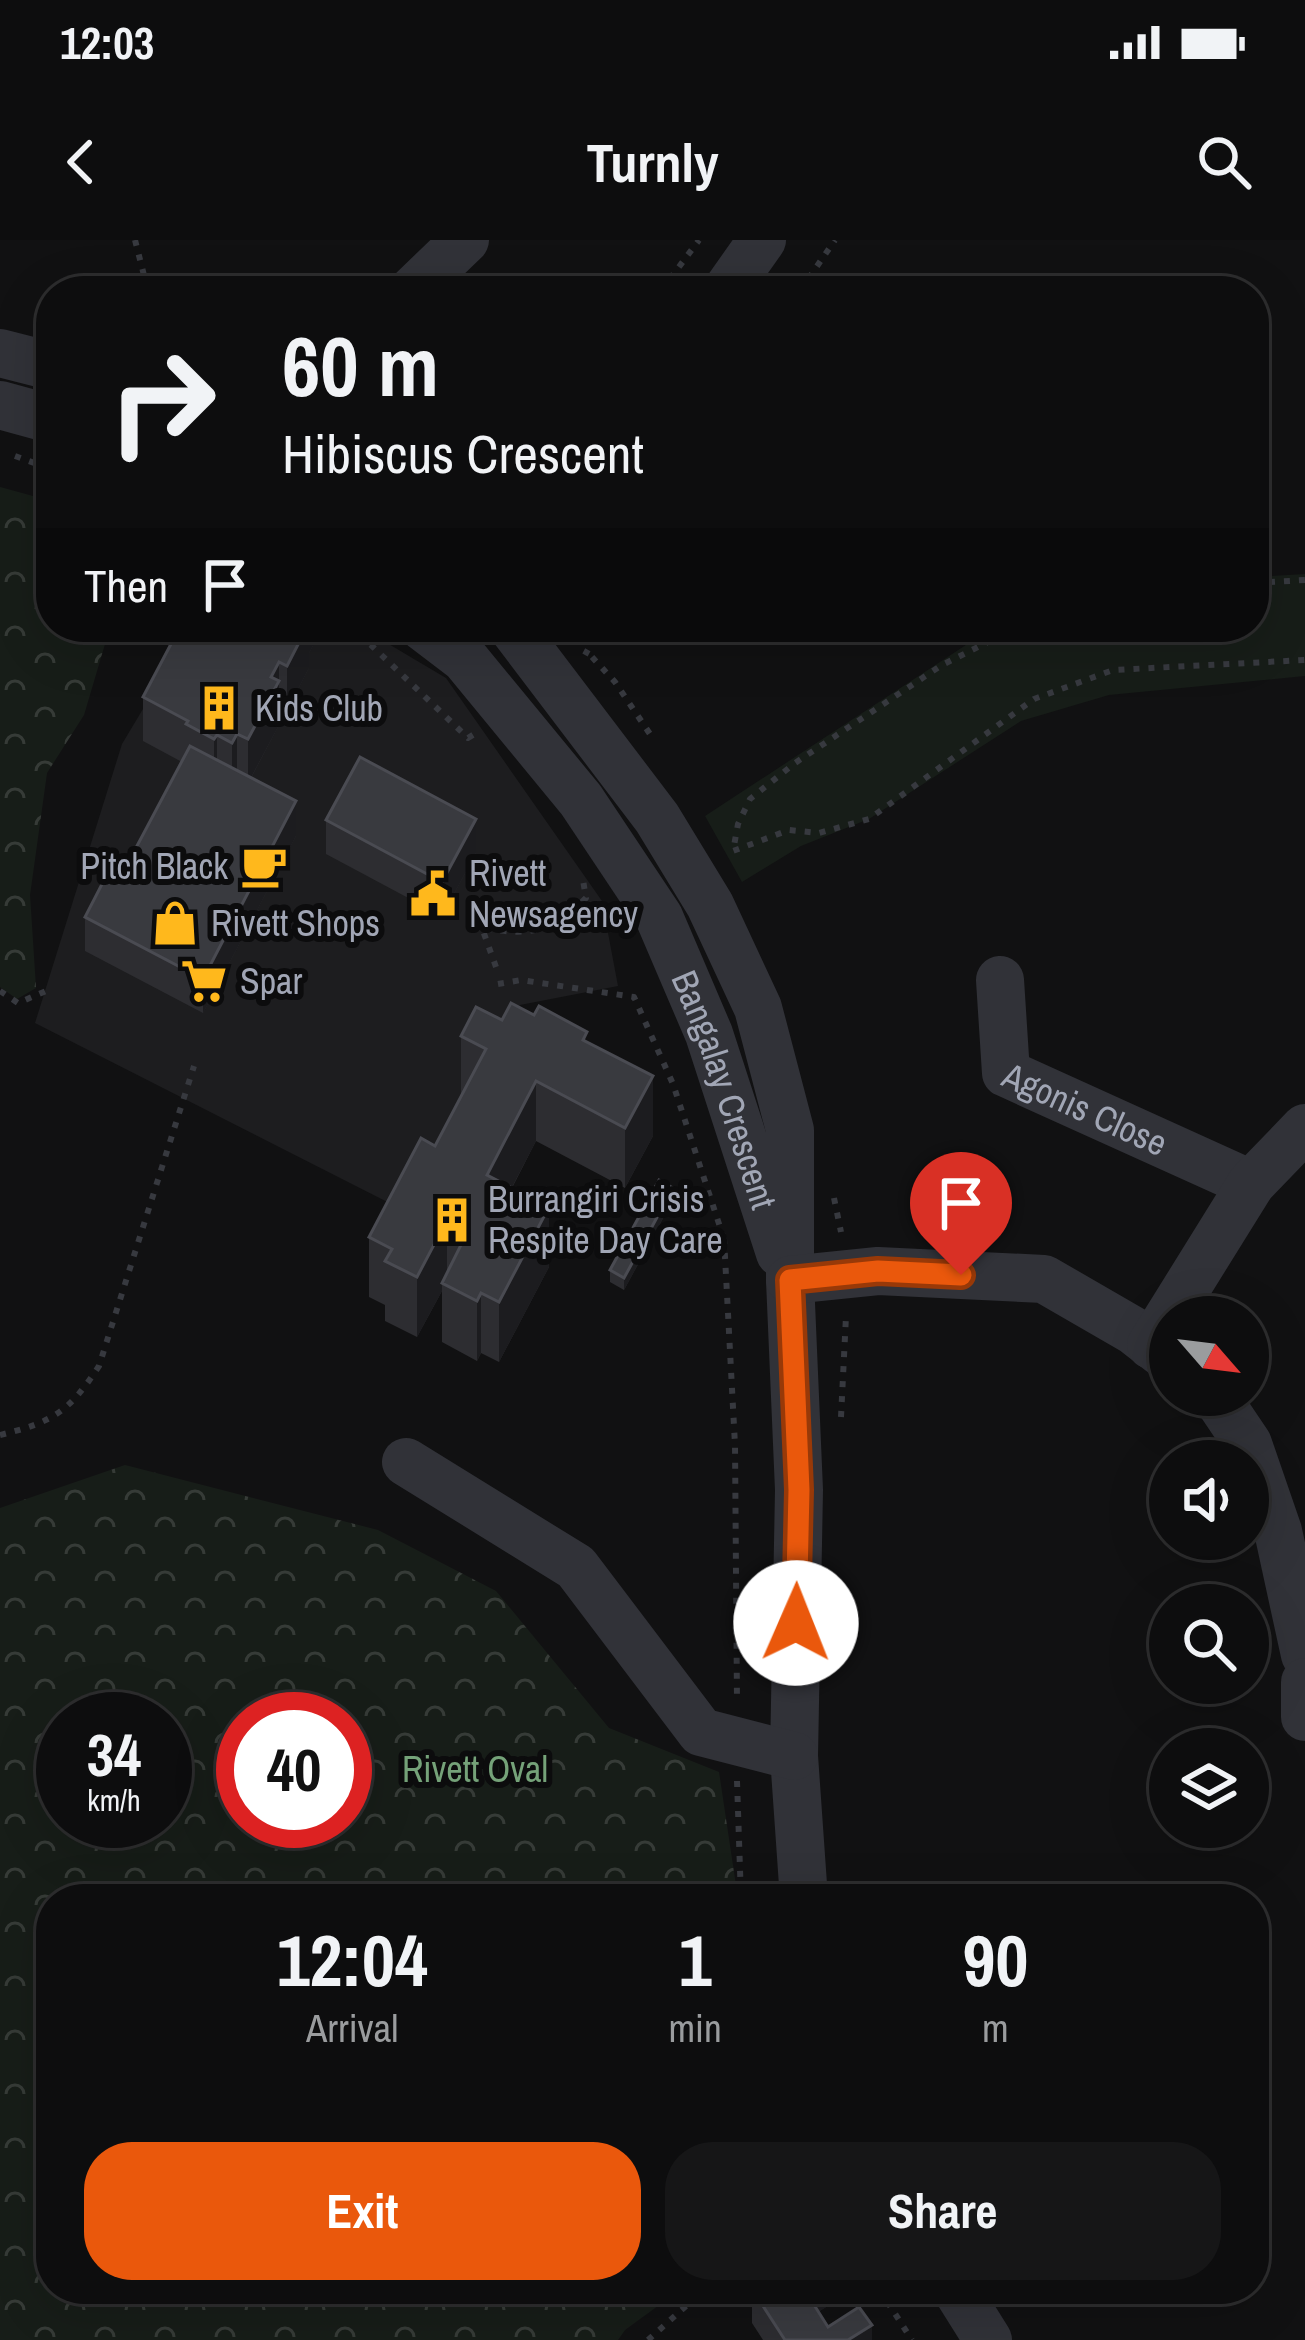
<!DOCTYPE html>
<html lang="en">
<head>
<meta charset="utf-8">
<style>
	:root { --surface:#0d0d0e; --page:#161617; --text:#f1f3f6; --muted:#9a9c9e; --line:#2d2d2e; --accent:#ea580c }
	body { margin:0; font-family:"Archivo Narrow",sans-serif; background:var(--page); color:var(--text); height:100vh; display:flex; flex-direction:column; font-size:45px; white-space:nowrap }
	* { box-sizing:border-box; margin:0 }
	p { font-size:39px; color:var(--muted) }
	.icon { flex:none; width:66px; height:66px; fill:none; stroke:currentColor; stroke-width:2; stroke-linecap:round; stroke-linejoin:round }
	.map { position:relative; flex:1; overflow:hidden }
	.side { position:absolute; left:36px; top:1644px; width:1233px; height:420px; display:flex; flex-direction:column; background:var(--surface); border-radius:48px; box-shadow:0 12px 48px #0002,0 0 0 3px var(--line) }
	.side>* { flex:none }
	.guide { position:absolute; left:36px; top:36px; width:1233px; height:366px; border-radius:48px; box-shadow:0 12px 48px #0002,0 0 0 3px var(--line); background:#0d0d0e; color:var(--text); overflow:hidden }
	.needle { width:78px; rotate:118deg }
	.tools { position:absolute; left:1149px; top:1056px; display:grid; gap:24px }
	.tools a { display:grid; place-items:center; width:120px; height:120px; border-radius:50%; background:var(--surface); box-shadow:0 12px 48px #0002,0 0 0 3px var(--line); font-size:60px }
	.speed { position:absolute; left:36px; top:1452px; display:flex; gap:24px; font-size:60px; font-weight:700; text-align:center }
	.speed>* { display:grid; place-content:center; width:156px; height:156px; border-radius:50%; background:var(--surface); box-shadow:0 12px 48px #0002,0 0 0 3px var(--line); line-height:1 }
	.speed small { font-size:30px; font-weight:400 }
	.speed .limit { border:18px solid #d22; background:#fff; color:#111 }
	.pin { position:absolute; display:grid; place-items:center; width:102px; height:102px; color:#fff; margin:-123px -51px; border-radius:50% 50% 50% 0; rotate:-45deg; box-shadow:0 0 12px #0007 }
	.pin .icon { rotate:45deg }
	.me { position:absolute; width:132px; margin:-66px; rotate:1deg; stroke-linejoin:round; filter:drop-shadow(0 0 9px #0008) }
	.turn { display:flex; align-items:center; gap:42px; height:252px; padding:0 48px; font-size:54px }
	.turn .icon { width:156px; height:156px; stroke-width:2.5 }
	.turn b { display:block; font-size:84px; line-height:102px }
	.then { display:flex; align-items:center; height:114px; padding:0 48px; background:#0003; gap:24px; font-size:45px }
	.eta { display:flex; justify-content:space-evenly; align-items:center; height:204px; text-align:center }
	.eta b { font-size:72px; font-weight:700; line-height:84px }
	.cta { display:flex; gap:24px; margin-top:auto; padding:24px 48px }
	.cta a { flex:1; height:138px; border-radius:48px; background:var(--accent); color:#fff; font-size:48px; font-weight:700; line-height:138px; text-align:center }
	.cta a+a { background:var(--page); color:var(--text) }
	.status { display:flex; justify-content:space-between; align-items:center; height:84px; padding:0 60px; background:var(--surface); direction:ltr }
	.status svg { height:33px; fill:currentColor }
	header { display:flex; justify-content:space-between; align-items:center; height:156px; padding:0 48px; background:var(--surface); font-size:54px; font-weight:700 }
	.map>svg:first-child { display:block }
	.built { fill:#1d1d1f }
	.green { fill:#171d18 }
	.park { fill:url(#park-crowns); fill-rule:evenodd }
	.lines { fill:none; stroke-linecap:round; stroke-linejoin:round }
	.path { stroke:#37393f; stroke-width:6; stroke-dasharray:6 9; stroke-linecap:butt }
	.minor { stroke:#313238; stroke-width:48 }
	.wall { fill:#2d2d31 }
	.shaded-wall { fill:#1c1c1f }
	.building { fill:#393a3f; stroke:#4a4b52; stroke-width:3 }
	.route-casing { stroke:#983908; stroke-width:30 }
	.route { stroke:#ea580c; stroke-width:21 }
	.labels { text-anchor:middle; stroke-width:12; stroke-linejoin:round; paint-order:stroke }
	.poi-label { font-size:36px; fill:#a1a6b5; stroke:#0c0c0d; text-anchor:start }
	.street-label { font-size:36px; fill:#a1a6b5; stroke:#0c0c0d }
	.park-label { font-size:36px; fill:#75a279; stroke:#0c0c0d }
</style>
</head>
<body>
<div class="status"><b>12:03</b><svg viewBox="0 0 49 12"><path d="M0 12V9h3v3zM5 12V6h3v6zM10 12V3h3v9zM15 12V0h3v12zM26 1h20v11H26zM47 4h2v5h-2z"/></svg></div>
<header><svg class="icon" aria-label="back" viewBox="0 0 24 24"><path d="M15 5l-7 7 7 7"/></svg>Turnly<svg class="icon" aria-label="search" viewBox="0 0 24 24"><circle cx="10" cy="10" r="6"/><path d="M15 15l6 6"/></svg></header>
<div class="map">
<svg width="1305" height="2100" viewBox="0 0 1305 2100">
	<defs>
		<pattern id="park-crowns" width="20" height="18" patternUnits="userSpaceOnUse" patternTransform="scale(3)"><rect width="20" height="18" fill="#171d18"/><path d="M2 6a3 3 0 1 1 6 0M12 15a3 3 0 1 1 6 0" fill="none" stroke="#363b37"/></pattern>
	</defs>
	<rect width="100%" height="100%" fill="#111112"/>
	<path class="built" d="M192,387H360L446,438L602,661L618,746L520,765L413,975L35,783L122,504Z"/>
	<path class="green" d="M1305,334V436L1109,455L1021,481L869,579L801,606L742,642L705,576L972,401L1002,387H1254V337Z"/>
	<g class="park">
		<path d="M0,247L51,261V387H110L84,475L47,533L30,655L36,748L17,759L0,747Z"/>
		<path d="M125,1225L378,1290L496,1351L609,1488L719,1532L738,1659H51V2049H681L625,2090L618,2100H0V1268ZM63,1479H165V1581H63ZM243,1479H345V1581H243Z"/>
	</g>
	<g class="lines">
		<g class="path">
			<path d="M135,0L148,51"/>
			<path d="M661,51L699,0"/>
			<path d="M800,51L835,0"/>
			<path d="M15,216L51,229"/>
			<path d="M1254,343L1305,340"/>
			<path d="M346,387L371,405L468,498L476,493"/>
			<path d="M1018,387L942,425L795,523L750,559L738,584L733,611L789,590L819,593L869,579L1034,459L1113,430L1305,420"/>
			<path d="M585,415L600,387"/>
			<path d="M592,417L615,442L652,497"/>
			<path d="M496,727L482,688C531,696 550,693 586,658L583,640"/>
			<path d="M498,744L521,740L634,757L673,844L723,996"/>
			<path d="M0,751L18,763L53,748"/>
			<path d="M834,958L841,992"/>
			<path d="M724,998L735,1205L737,1462"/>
			<path d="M841,1177L846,1076"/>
			<path d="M0,1195C53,1182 69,1172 99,1126L194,826"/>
			<path d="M737,1541L741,1659"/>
			<path d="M879,2049L912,2100"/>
			<path d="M648,2100L705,2049"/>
		</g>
		<g class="minor">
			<path d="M412,51L465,0"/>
			<path d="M726,51L762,0"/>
			<path d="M0,113L51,126"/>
			<path d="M0,165L51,179"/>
			<path id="s1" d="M423,387L465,419L581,560L659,677L709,794L780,1013"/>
			<path d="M512,387L657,578L710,665L758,768L790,890V1040L799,1250L794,1516L804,1659"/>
			<path id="s2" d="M1000,740L1006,833L1251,944"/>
			<path d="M790,1040L878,1031L1044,1039L1134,1091L1170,1119"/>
			<path d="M1151,1105L1251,944L1305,888"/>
			<path d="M1215,1155L1248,1204L1278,1291L1305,1415"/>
			<path d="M406,1222L576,1327L701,1492L794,1516"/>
			<path d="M1305,1442V1477"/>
			<path d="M956,2049L988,2100"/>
		</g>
	</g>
	<g class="wall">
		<path d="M178,387H323L309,413V428L287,470L279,466V485L251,538L296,596L203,773L85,711V677L129,621L182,522L143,501V457Z"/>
		<path d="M326,580L476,613L442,676L326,614Z"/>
		<path d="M502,780L587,802L653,896L625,948L536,901L512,948L549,1027L499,1122L481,1113L477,1121L442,1102V1051L417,1097L385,1081V1065L369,1057V997L435,906L461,856V796Z"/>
		<path d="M673,960L624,1050L610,1042V1030Z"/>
		<path d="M752,2049H840V2058L818,2072L828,2087L872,2100H763L752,2083Z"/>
	</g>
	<g class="shaded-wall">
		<path d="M305,387H323L309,413V428L287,470V426Z"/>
		<path d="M279,422V485L248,543V499L271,437Z"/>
		<path d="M237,494V538L232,547V503Z"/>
		<path d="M217,495V538L214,543V499Z"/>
		<path d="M296,561V596L203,773V739Z"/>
		<path d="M476,579V613L442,676V642Z"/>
		<path d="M653,836V896L625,948V888Z"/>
		<path d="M536,841V901L487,995V935Z"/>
		<path d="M673,948V960L624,1050V1038Z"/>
		<path d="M549,967V1027L499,1122V1062Z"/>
		<path d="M447,980V1040L442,1043V1051L417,1097V1037Z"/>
		<path d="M481,1053V1113L477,1121V1061Z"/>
		<path d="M803,2049H840V2058L803,2082Z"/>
		<path d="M872,2085V2100H848Z"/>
	</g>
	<g class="building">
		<path d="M180,387H307L287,426L279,422L271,437L279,441L248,499L237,494L232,503L217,495L214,499L186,484L188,481L143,457Z"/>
		<path d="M190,506L296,561L203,739L85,677L117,615L129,621Z"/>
		<path d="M360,517L476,579L442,642L326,580Z"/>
		<path d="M511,763L534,775L539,766L587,792L583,800L653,836L625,888L536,841L487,935L549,967L499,1062L481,1053L477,1061L442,1043L468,991L447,980L417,1037L385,1021L392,1009L369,997L421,898L435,906L486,809L461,796L476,767L502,780Z"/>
		<path d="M659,940L673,948L624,1038L610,1030Z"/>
		<path d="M752,2049H804L828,2087L859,2067L872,2085L848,2100H785Z"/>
	</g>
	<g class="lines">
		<g class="route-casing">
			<path id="route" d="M796,1383L799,1250L790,1040L878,1031L961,1035"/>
		</g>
		<use href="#route" class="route"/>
	</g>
	<defs>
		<g id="building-bare" transform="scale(3.6)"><path d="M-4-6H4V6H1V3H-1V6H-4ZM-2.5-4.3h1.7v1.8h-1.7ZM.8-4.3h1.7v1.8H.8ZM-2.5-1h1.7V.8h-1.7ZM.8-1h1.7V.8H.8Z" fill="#ffb81c" stroke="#0c0c0d" stroke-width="2.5" paint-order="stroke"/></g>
		<g id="cafe-bare" transform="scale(3.6)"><path d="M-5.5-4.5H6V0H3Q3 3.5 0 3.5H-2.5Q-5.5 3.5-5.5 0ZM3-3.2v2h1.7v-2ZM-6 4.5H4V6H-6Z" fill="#ffb81c" stroke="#0c0c0d" stroke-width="2.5" paint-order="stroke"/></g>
		<g id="civic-bare" transform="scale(3.6)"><path d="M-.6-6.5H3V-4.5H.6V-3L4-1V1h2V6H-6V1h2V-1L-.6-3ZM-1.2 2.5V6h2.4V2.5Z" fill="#ffb81c" stroke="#0c0c0d" stroke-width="2.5" paint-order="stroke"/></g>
		<g id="shop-bare" transform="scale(3.6)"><path d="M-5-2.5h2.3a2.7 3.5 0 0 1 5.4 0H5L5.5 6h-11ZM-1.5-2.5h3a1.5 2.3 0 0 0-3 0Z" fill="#ffb81c" stroke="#0c0c0d" stroke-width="2.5" paint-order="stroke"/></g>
		<g id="supermarket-bare" transform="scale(3.6)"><path d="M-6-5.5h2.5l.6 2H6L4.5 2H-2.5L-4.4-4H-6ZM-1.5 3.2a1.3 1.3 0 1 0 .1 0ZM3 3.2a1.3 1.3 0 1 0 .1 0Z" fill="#ffb81c" stroke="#0c0c0d" stroke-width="2.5" paint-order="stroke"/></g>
	</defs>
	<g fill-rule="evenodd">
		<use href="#building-bare" x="219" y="468"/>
		<use href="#cafe-bare" x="264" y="626"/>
		<use href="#civic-bare" x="433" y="654"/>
		<use href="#shop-bare" x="175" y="683"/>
		<use href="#supermarket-bare" x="204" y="741"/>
		<use href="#building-bare" x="452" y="980"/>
	</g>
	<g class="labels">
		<g class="poi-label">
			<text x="255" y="481">Kids Club</text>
			<text x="228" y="639" text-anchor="end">Pitch Black</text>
			<text x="469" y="646">Rivett<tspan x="469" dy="41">Newsagency</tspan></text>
			<text x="211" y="696">Rivett Shops</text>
			<text x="240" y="754">Spar</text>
			<text x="488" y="972">Burrangiri Crisis<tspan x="488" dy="41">Respite Day Care</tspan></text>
		</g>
		<g class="street-label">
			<text dy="13" stroke="none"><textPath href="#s1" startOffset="561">Bangalay Crescent</textPath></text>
			<text dy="13" stroke="none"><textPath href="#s2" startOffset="180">Agonis Close</textPath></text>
		</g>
		<g class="park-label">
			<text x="475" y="1542">Rivett Oval</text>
		</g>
	</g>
</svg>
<div class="tools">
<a><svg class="needle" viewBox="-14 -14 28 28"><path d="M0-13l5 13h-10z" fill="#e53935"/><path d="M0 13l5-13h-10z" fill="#9a9c9e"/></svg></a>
<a><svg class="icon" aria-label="sound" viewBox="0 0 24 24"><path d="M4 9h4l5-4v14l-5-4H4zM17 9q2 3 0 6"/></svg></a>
<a><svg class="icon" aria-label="search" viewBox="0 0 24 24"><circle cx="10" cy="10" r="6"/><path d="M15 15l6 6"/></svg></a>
<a><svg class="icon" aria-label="layers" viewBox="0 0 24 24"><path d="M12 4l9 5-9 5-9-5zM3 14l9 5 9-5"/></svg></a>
</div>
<div class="speed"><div>34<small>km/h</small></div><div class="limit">40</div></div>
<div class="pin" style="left:961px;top:1035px;background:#d93025"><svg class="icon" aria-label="arrive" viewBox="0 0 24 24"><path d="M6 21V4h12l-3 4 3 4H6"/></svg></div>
<svg class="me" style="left:796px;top:1383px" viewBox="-20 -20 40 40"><circle r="19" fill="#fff"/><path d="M0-13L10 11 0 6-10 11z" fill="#ea580c"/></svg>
<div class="guide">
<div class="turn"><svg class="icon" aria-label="right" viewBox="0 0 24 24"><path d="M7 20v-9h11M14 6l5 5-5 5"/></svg><div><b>60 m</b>Hibiscus Crescent</div></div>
<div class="then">Then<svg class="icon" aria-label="arrive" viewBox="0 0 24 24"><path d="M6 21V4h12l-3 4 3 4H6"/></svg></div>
</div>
<section class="side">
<div class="eta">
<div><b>12:04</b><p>Arrival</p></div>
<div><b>1</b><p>min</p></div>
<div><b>90</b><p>m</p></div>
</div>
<div class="cta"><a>Exit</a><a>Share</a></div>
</section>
</div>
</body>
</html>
